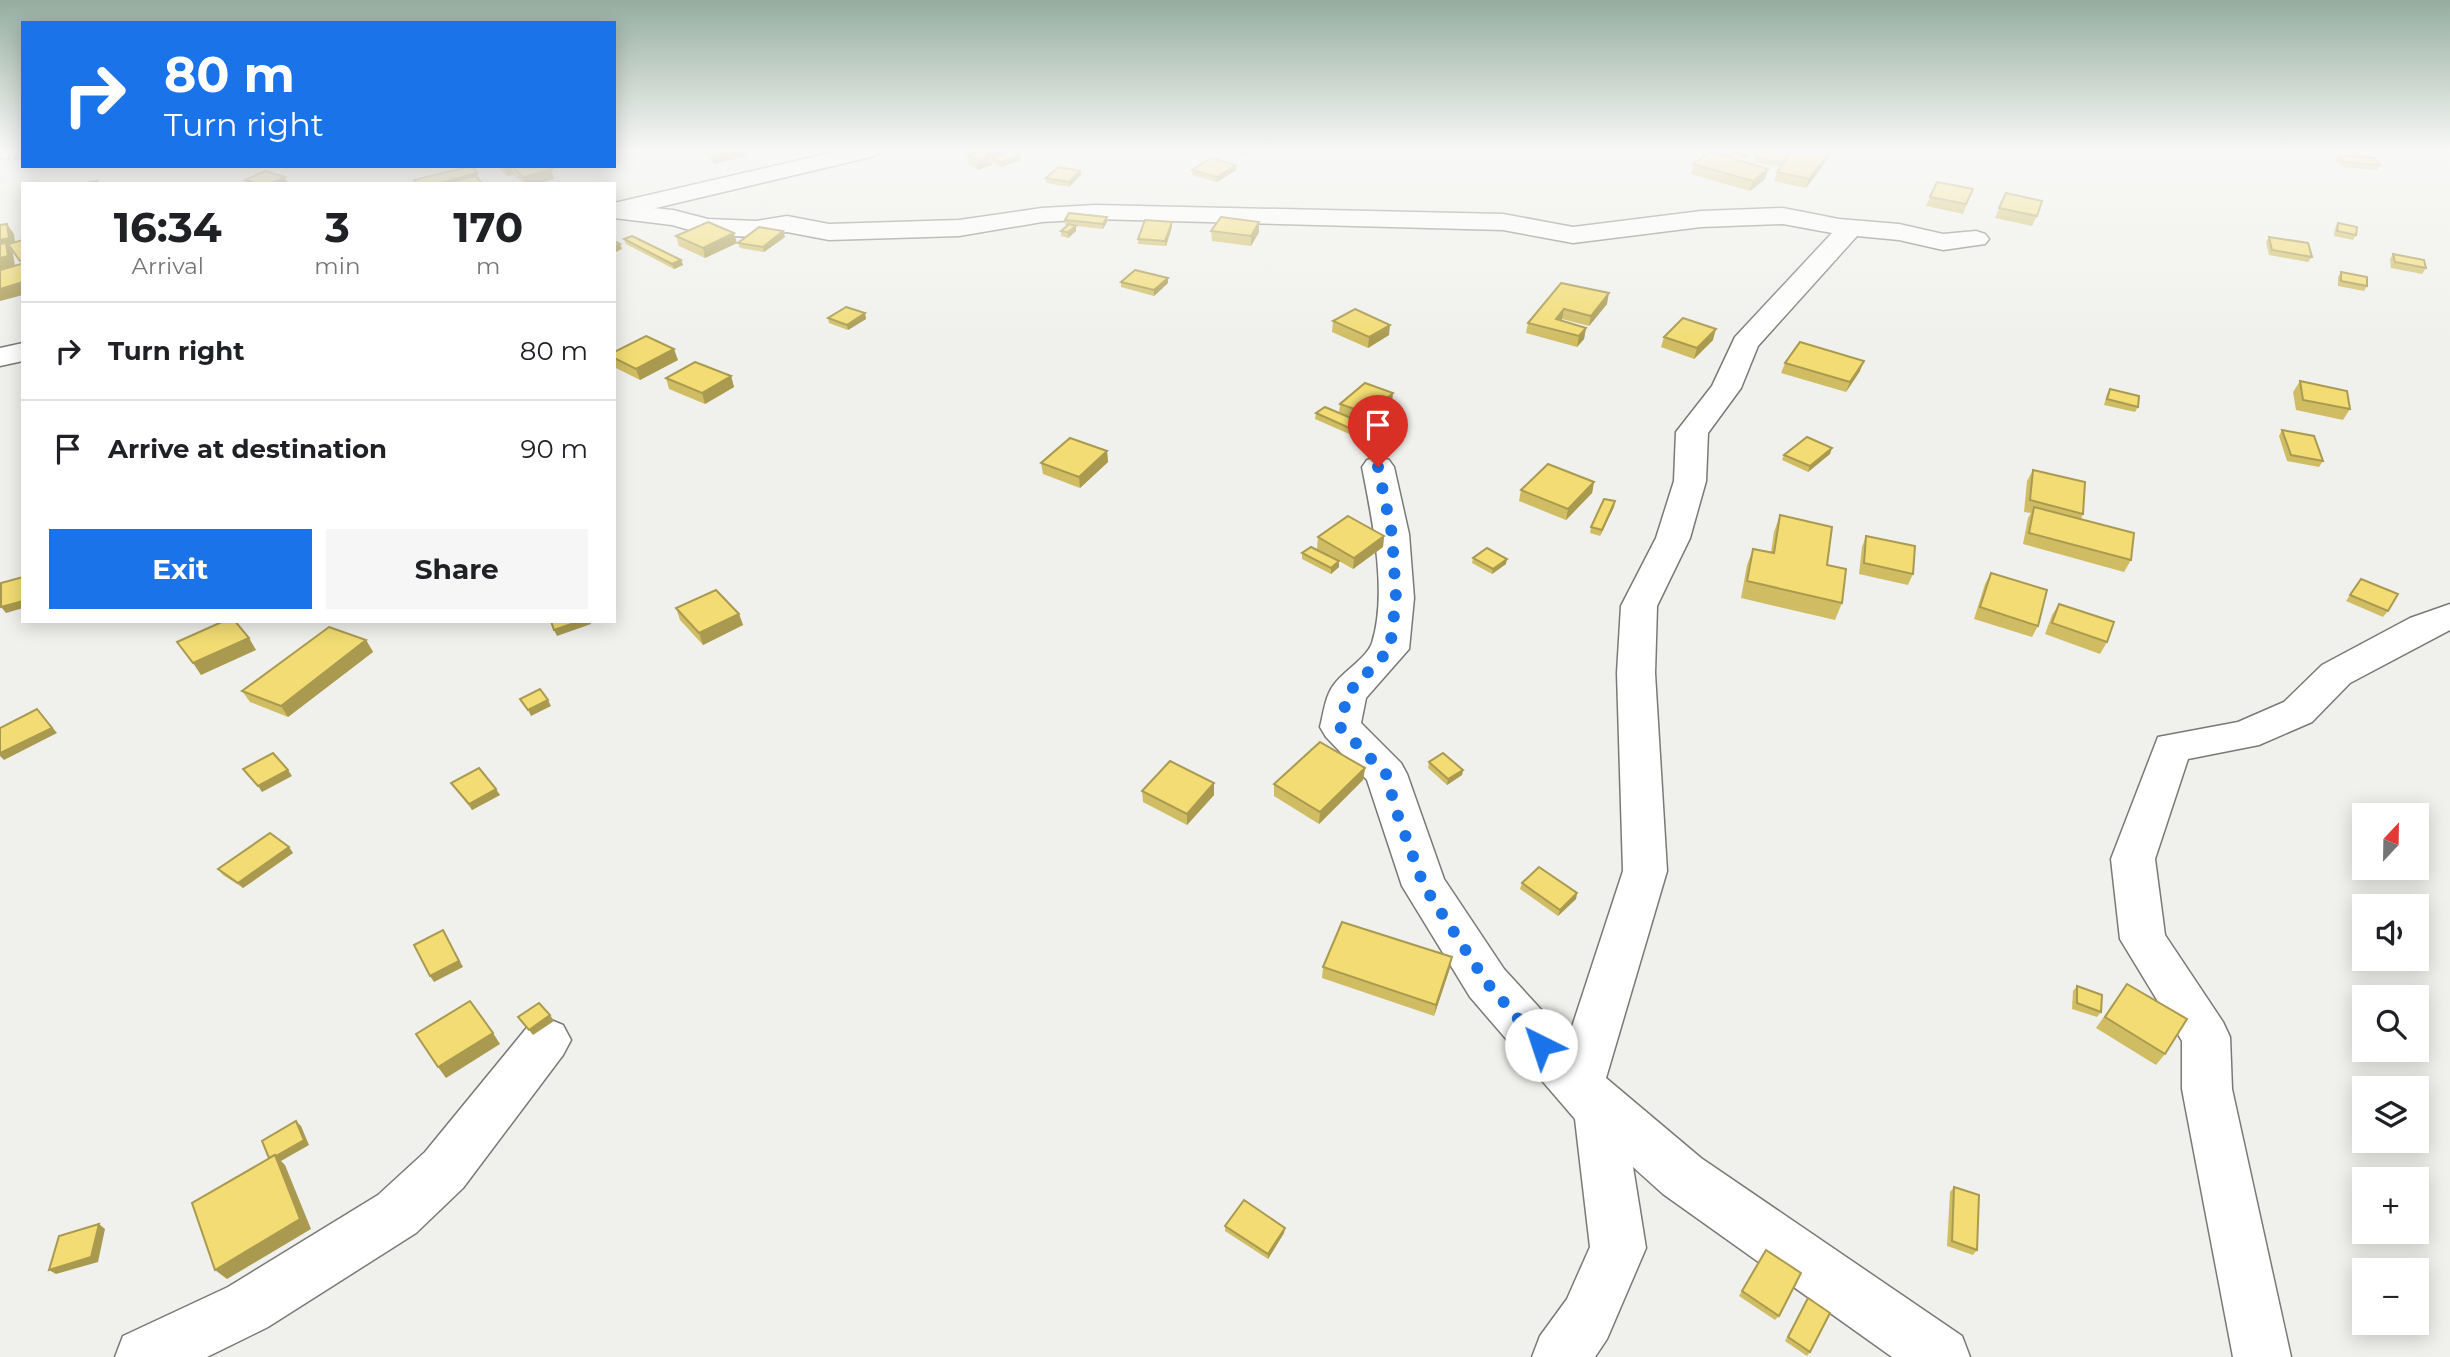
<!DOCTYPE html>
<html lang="en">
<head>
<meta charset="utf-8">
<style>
	:root { --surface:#fff; --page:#f6f6f6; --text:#202124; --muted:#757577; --line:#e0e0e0; --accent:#1a73e8 }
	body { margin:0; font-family:Montserrat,sans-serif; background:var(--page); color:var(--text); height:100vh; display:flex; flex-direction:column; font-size:26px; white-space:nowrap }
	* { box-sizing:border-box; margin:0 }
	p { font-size:23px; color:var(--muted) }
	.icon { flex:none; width:38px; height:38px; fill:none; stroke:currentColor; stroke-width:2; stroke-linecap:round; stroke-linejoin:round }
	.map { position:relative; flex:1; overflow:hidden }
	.sheet { position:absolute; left:21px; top:182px; width:595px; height:441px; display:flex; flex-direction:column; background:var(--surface); border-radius:0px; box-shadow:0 4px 18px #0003 }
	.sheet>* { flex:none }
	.top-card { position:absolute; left:21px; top:21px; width:595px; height:147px; border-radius:0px; box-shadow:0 4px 18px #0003; background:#1a73e8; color:#fff; overflow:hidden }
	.needle { width:46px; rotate:22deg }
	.controls { position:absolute; left:2352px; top:803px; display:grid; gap:14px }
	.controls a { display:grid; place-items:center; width:77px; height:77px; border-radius:0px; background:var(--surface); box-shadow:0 4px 18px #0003; font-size:35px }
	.pin { position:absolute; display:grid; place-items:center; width:60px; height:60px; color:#fff; margin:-72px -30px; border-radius:50% 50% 50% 0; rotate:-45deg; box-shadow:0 0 7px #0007 }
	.pin .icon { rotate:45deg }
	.me { position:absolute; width:77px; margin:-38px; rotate:319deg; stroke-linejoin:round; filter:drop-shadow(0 0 5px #0008) }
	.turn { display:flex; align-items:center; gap:24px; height:147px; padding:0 28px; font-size:32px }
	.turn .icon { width:91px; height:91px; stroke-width:2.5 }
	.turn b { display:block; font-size:49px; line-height:60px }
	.eta { display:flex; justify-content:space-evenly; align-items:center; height:119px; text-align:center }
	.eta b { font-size:42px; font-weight:700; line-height:49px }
	.primary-button { display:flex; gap:14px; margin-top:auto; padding:14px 28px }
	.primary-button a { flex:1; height:80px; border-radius:0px; background:var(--accent); color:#fff; font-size:28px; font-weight:700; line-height:80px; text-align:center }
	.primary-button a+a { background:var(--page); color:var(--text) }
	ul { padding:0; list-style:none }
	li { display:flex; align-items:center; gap:21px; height:98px; padding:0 28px; border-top:2px solid var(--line) }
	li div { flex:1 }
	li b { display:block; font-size:26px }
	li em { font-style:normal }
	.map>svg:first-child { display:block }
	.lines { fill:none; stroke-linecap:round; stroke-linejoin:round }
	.minor-casing { stroke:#7a7976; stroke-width:3 }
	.highway-casing { stroke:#7a7976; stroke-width:3 }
	.path { stroke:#a7a7a4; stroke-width:2.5; stroke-dasharray:3.5 3.5; stroke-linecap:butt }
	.minor { fill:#fff; fill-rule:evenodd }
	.highway { fill:#fff; fill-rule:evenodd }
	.wall { fill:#d0bd63 }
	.shaded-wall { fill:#a99a50 }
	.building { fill:#f2dc73; stroke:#a99a50; stroke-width:2 }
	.route { stroke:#1a73e8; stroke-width:12; stroke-dasharray:0 21.6 }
</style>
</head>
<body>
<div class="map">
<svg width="2450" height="1357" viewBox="0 0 2450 1357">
	<rect width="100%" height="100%" fill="#f0f0ec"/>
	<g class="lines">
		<g class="minor-casing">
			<g id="minor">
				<path d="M614,204L673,210L708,219L756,221L787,216L829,224L959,220L1042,208L1095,205L1503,214L1573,227L1701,211L1783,208L1839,219L1899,224L1943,234L1976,231L1985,234L1989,239L1985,244L1943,250L1899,240L1857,236L1758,346L1741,388L1708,433L1706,481L1690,538L1657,606L1655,673L1667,871L1606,1078L1701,1158L1962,1336L1970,1357H1892L1663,1194L1633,1167L1646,1248L1607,1339L1595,1357H1532L1540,1336L1567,1299L1590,1247L1575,1119L1470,997L1402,886L1367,780L1326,737L1320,727C1324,712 1325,694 1336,682C1346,670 1367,657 1372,643C1388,592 1372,518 1362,467L1367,460L1378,457L1389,460L1394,467L1409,534L1414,598L1409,649L1366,698L1361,723L1401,763L1407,774L1444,879L1504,969L1568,1039L1623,871L1617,673L1621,606L1656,538L1674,481L1676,432L1712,386L1735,337L1832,233L1783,224L1701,227L1573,243L1503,230L1095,219L1042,222L959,236L829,240L787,232L756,237L707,235L672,225L614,218Z"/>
				<path d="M2450,604V630L2350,683L2312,722L2259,745L2188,759L2155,859L2165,935L2223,1022L2230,1037L2232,1089L2291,1357H2233L2182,1089V1041L2120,939L2111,859L2158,737L2238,722L2284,702L2322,665L2410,618Z"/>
				<path d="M546,1018L563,1025L571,1040L563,1055L463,1188L416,1233L268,1327L207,1357H115L123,1336L228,1287L378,1195L425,1152L529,1025Z"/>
			</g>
		</g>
		<g class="highway-casing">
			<g id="highway">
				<path d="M839,151H879L875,156L614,218V203Z"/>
				<path d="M23,343V361L0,366V348Z"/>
			</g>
		</g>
		<path class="path" d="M0,160L23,157"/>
		<use href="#minor" class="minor"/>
		<use href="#highway" class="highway"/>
	</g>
	<g class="wall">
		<path d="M701,151H745L746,156L714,164Z"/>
		<path d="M964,151H1014H1012L1021,155V160L1001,167L993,162L992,158H991L992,165L978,170L968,164L967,154H969Z"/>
		<path d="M1158,151H1178L1171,154Z"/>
		<path d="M1231,151H1253L1242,155Z"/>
		<path d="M1711,151H1750L1747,159L1718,155L1768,169L1765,179L1750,191L1691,174L1693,164L1711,153Z"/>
		<path d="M1790,151L1788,156H1830L1806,188L1774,181L1777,172L1780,167L1753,162L1755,157Z"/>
		<path d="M2338,155L2380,165L2377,170L2342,167L2335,160Z"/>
		<path d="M498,166H560V167L551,170L554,179L537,184H524L514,175L507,176L500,170Z"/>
		<path d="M1192,170H1236L1217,182L1192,175Z"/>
		<path d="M1080,171L1081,175L1069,187L1046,183V178Z"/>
		<path d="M245,180L287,182L282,184H247Z"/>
		<path d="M1973,189L1963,214L1926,206L1930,197Z"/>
		<path d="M2006,193L2037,216L2032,226L1995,218Z"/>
		<path d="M1065,220L1107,222L1103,229L1076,226V231L1068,238L1061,236V231L1067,225H1065Z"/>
		<path d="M2338,223L2356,235L2353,240L2334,236L2335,228Z"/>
		<path d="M1172,227L1166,246L1138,244V239Z"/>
		<path d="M1211,231L1259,232L1251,246L1212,241Z"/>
		<path d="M676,236L737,243L705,258L679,246Z"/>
		<path d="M785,237L764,252L740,248L738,243Z"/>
		<path d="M2269,237L2312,257L2308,262L2269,255L2266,242Z"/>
		<path d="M624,239L681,260L683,265L674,269L626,244Z"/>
		<path d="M2393,254L2426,268L2422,274L2391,268L2390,259Z"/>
		<path d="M2341,272L2367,286L2364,291L2338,286V277Z"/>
		<path d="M1121,282L1168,283L1154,296L1121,287Z"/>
		<path d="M1561,283L1607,304L1589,326L1562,319L1561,321L1586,328L1584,339L1577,347L1526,333L1528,323Z"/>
		<path d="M865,313L866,319L848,330L829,323L828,318Z"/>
		<path d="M1333,321L1389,335L1368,348L1332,332Z"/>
		<path d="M1664,337L1713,340L1694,359L1661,347Z"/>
		<path d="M614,352L678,360L640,380L614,367Z"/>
		<path d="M1785,363L1860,371L1846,392L1781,373Z"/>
		<path d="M731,376L734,387L705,404L669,389L666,378Z"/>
		<path d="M2300,381L2350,409L2343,420L2296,410L2293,392Z"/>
		<path d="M2110,389L2138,407L2135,412L2104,405L2107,394Z"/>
		<path d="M1392,403L1368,425L1365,424V430L1356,437L1315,419L1316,413H1339L1340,404Z"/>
		<path d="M2282,430L2323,461L2319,467L2287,461L2279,436Z"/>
		<path d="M1107,451L1108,462L1080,488L1043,474L1041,463Z"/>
		<path d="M1830,454L1808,472L1782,460L1784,455Z"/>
		<path d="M2033,470L2083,514L2081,519L2131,560L2124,572L2023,544L2028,518L2031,513L2024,512L2027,481Z"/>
		<path d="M1594,482L1592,493L1566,520L1519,501L1521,490Z"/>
		<path d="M1614,507L1600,536L1590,533L1591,527Z"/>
		<path d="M1780,515L1827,565L1842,603L1835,620L1741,598L1747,565L1753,549L1771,552L1774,532Z"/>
		<path d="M1384,536L1383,547L1353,569L1339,561V567L1331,574L1302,559V553L1337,560L1317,549L1318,537Z"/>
		<path d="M1866,536L1913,574L1908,585L1859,574L1862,547Z"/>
		<path d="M1473,558L1506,564L1492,574L1472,563Z"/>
		<path d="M1991,573L2038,626L2032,637L1974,619L1985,584Z"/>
		<path d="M2361,579L2388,611L2383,617L2346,601Z"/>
		<path d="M2059,604L2107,642L2100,654L2045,634L2052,615Z"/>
		<path d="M676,608L739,614L743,625L703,645L680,620Z"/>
		<path d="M366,640L373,652L288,717L250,702L242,691Z"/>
		<path d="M1429,762L1463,770L1462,775L1447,785L1428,768Z"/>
		<path d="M1365,768L1363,780L1319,824L1274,796V784Z"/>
		<path d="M451,783L500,795L472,810Z"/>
		<path d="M1214,783V795L1187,825L1143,802L1142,791Z"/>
		<path d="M289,847L293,853L243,888L223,875L218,869Z"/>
		<path d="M1522,883L1577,893L1576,899L1558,916L1520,889Z"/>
		<path d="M1452,957L1450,968L1434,1016L1322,978L1323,967Z"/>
		<path d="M2127,984L2165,1054L2156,1065L2096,1028L2119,995Z"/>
		<path d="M2077,986L2101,1012L2097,1017L2072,1009L2073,991Z"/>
		<path d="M1954,1187L1977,1250L1973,1255L1947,1246L1950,1192Z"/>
		<path d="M1225,1226L1284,1233L1268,1259L1225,1231Z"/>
		<path d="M1766,1250L1779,1316L1775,1320L1739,1296Z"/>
		<path d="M1808,1298L1810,1352L1807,1356L1785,1341Z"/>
	</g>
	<g class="shaded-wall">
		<path d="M727,151H745L746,156L714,164L712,154Z"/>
		<path d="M984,151H1014L991,158L992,165L978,170L977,160Z"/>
		<path d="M1242,151H1253L1242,155Z"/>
		<path d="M1830,151H1832L1830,156L1806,188L1809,179Z"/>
		<path d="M1021,155V160L1001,167V162Z"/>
		<path d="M1236,165V170L1217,182V177Z"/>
		<path d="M511,166L514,175L507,176L503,167Z"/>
		<path d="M543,166H560L551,170L554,179L537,184H526L523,177Z"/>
		<path d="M1768,169L1765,179L1750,191L1753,181Z"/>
		<path d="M1080,171L1081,175L1069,187V182Z"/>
		<path d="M477,173L481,183L436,184Z"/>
		<path d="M285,177L287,182L282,184H269Z"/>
		<path d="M1107,217V222L1103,229V224Z"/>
		<path d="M1172,222V227L1166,246L1165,241Z"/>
		<path d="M1259,222V232L1251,246V236Z"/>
		<path d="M7,224L14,234L16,249L11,250L13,253L15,266L0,269V240Z"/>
		<path d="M1076,226V231L1068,238V232Z"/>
		<path d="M783,231L785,237L764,252L763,247Z"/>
		<path d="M734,233L737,243L705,258L703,248Z"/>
		<path d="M620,244L622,249L614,253V247Z"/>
		<path d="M681,260L683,265L674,269L672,264Z"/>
		<path d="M1168,278V283L1154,296V290Z"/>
		<path d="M23,282V295L0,301V289Z"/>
		<path d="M1609,293L1607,304L1589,326L1591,316Z"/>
		<path d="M1564,309L1562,319L1554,330L1556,319Z"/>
		<path d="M865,313L866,319L848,330L847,325Z"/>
		<path d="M1390,325L1389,335L1368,348L1369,337Z"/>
		<path d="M1586,328L1584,339L1577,347L1579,336Z"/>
		<path d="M1716,329L1713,340L1694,359L1697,348Z"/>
		<path d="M674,349L678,360L640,380L636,369Z"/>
		<path d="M1864,361L1860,371L1846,392L1850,382Z"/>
		<path d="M731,376L734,387L705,404L702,393Z"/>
		<path d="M1393,393L1392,403L1368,425L1369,414Z"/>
		<path d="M1365,424V430L1356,437V431Z"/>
		<path d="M1832,448L1830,454L1808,472L1810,466Z"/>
		<path d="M1107,451L1108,462L1080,488L1079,477Z"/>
		<path d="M1594,482L1592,493L1566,520L1568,509Z"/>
		<path d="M1615,501L1614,507L1600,536L1602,530Z"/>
		<path d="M1384,536L1383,547L1353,569L1354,558Z"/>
		<path d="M1507,559L1506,564L1492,574L1493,569Z"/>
		<path d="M1339,561V567L1331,574V568Z"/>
		<path d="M23,601V608L6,613L1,607Z"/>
		<path d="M739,614L743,625L703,645L699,633Z"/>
		<path d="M580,621H590L591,624L557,636L554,630Z"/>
		<path d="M249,638L256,650L201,675L193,663Z"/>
		<path d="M366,640L373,652L288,717L281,706Z"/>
		<path d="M548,700L551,706L531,716L528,710Z"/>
		<path d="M37,709L57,733L4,760L0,756V753Z"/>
		<path d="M1365,768L1363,780L1319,824L1320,812Z"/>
		<path d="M288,770L292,776L262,792L258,786Z"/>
		<path d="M1463,770L1462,775L1447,785L1448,779Z"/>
		<path d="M1214,783V795L1187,825V814Z"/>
		<path d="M496,789L500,795L472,810L469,804Z"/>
		<path d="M289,847L293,853L243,888L238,883Z"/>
		<path d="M1577,893L1576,899L1558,916L1560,910Z"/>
		<path d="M443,930L463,967L434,982L430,976Z"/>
		<path d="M1452,957L1450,968L1434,1016L1436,1005Z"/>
		<path d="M550,1015L554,1021L533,1035L529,1030Z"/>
		<path d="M493,1033L500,1044L446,1078L438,1067Z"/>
		<path d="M296,1121L301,1126L309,1145L281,1161L285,1165L311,1229L227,1279L215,1270L270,1160Z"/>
		<path d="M99,1224L105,1229L98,1262L56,1274L49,1270Z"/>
		<path d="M1285,1228L1284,1233L1268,1259V1254Z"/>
	</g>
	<g class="building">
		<path d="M708,151H727L712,154Z"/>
		<path d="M978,151H984H983L991,155L977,160L967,154Z"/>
		<path d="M1012,151L1021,155L1001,162L992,157Z"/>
		<path d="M1723,151H1750L1748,155Z"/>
		<path d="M1758,151H1790L1782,163L1755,157Z"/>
		<path d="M1793,151H1830L1809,179L1777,172Z"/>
		<path d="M1710,152L1768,169L1753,181L1693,164Z"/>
		<path d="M2338,155L2374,158L2380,165L2344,162Z"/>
		<path d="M1211,158L1236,165L1217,177L1192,170Z"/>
		<path d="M472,166L477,173L436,184H417L414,180Z"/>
		<path d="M512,166H547L551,170L523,177Z"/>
		<path d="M1058,167L1080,171L1069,182L1046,178Z"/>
		<path d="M265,171L285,177L269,184H258L245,180Z"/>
		<path d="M475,176L483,184H443Z"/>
		<path d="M97,181L98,184H84Z"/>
		<path d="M1937,182L1973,189L1966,204L1930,197Z"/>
		<path d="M2006,193L2042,201L2037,216L1999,208Z"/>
		<path d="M1069,213L1107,217L1103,224L1065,220Z"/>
		<path d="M1221,217L1259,222L1251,236L1211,231Z"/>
		<path d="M1145,220L1172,222L1165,241L1138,239Z"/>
		<path d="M708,222L734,233L703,248L676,236Z"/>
		<path d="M2338,223L2357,227L2356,235L2337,231Z"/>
		<path d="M7,224L9,238L0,240V225Z"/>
		<path d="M1069,224L1076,226L1068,232L1061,231Z"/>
		<path d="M759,227L783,231L763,247L738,243Z"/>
		<path d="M632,236L681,260L672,264L624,239Z"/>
		<path d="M2269,237L2308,243L2312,257L2272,250Z"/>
		<path d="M23,240V260L20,261L8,244Z"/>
		<path d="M614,241L620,244L614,247Z"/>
		<path d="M6,243L8,256L0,258V244Z"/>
		<path d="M2393,254L2424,260L2426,268L2395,262Z"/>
		<path d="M21,264L23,268V282L0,289V270Z"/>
		<path d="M1135,270L1168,278L1154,290L1121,282Z"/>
		<path d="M2341,272L2367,277V286L2341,281Z"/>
		<path d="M1561,283L1609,293L1591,316L1564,309L1556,319L1586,328L1579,336L1528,323Z"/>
		<path d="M846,307L865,313L847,325L828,318Z"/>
		<path d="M1355,309L1390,325L1369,337L1333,321Z"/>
		<path d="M1683,318L1716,329L1697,348L1664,337Z"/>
		<path d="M646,336L674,349L636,369L614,358V352Z"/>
		<path d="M1800,342L1864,361L1850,382L1785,363Z"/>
		<path d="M695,362L731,376L702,393L666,378Z"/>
		<path d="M2300,381L2347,391L2350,409L2303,400Z"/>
		<path d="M1365,383L1393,393L1369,414L1340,404Z"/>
		<path d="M2110,389L2139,396L2138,407L2107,399Z"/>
		<path d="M1325,407L1365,424L1356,431L1316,413Z"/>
		<path d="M2282,430L2314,436L2323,461L2291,455Z"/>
		<path d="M1807,437L1832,448L1810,466L1784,455Z"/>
		<path d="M1070,438L1107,451L1079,477L1041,463Z"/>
		<path d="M1548,464L1594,482L1568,509L1521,490Z"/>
		<path d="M2033,470L2085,482L2083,514L2030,500Z"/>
		<path d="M1604,499L1615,501L1602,530L1591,527Z"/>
		<path d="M2034,507L2134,533L2131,560L2029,533Z"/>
		<path d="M1780,515L1832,527L1827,565L1846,569L1842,603L1747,581L1753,549L1774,553Z"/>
		<path d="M1348,516L1384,536L1354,558L1318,537Z"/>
		<path d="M1866,536L1915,546L1913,574L1864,563Z"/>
		<path d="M1311,547L1339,561L1331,568L1302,553Z"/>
		<path d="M1487,548L1507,559L1493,569L1473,558Z"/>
		<path d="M1991,573L2047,590L2038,626L1980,607Z"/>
		<path d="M23,577V601L1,607V583Z"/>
		<path d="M2361,579L2398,594L2388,611L2350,595Z"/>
		<path d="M716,590L739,614L699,633L676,608Z"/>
		<path d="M2059,604L2114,622L2107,642L2052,623Z"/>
		<path d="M224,621H235L249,638L193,663L177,642Z"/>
		<path d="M551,621H580L554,630Z"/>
		<path d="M329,627L366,640L281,706L242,691Z"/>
		<path d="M540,689L548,700L528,710L520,699Z"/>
		<path d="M37,709L52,728L0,753V728Z"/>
		<path d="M1320,742L1365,768L1320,812L1274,784Z"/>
		<path d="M273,753L288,770L258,786L243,769Z"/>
		<path d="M1443,753L1463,770L1448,779L1429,762Z"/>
		<path d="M1170,761L1214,783L1187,814L1142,791Z"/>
		<path d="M479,768L496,789L469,804L451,783Z"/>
		<path d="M270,833L289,847L238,883L218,869Z"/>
		<path d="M1539,867L1577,893L1560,910L1522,883Z"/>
		<path d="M1342,922L1452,957L1436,1005L1323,967Z"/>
		<path d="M443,930L459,961L430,976L414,945Z"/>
		<path d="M2127,984L2187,1019L2165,1054L2105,1017Z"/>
		<path d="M2077,986L2102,995L2101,1012L2077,1003Z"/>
		<path d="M470,1001L493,1033L438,1067L416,1034Z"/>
		<path d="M539,1003L550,1015L529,1030L518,1017Z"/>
		<path d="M296,1121L304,1140L276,1156L275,1155L269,1158L262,1141Z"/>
		<path d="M275,1155L300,1219L215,1270L192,1203Z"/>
		<path d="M1954,1187L1979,1195L1977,1250L1952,1241Z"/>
		<path d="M1244,1200L1285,1228L1268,1254L1225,1226Z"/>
		<path d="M99,1224L91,1257L49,1270L59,1236Z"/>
		<path d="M1766,1250L1801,1273L1779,1316L1742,1291Z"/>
		<path d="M1808,1298L1830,1313L1810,1352L1788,1337Z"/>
	</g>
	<linearGradient id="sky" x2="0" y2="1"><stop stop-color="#95ada0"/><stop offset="0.44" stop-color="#f8f8f6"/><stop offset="1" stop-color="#f8f8f6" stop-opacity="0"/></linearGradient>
	<rect width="2450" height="341" fill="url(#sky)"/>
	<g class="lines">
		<path class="route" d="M1378,467L1392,534L1396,598L1390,649L1348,693L1340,727L1386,774L1397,813L1424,886L1487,983L1541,1045"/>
	</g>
</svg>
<div class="controls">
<a><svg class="needle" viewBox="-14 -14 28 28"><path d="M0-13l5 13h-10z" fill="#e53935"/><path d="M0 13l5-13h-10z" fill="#757577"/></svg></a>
<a><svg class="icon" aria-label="sound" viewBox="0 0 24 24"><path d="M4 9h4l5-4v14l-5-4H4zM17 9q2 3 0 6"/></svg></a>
<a><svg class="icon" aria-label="search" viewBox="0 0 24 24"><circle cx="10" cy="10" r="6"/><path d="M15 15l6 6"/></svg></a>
<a><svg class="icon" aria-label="layers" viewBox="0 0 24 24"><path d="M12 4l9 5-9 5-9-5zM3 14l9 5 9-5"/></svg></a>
<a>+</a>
<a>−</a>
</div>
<div class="pin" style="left:1378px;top:467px;background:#d93025"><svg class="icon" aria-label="arrive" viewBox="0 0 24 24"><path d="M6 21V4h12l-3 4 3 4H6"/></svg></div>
<svg class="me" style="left:1541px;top:1045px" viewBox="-20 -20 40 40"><circle r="19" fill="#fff"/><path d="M0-13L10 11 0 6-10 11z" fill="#1a73e8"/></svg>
<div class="top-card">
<div class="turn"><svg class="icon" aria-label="right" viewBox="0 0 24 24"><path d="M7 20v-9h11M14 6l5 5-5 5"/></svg><div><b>80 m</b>Turn right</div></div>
</div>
<section class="sheet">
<div class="eta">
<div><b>16:34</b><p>Arrival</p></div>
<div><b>3</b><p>min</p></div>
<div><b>170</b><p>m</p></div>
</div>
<ul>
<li><svg class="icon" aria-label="right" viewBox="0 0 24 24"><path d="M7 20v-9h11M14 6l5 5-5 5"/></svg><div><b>Turn right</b></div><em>80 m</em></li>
<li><svg class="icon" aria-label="arrive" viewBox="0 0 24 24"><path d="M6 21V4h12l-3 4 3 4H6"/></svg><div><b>Arrive at destination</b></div><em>90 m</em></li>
</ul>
<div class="primary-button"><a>Exit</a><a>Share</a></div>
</section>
</div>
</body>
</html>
